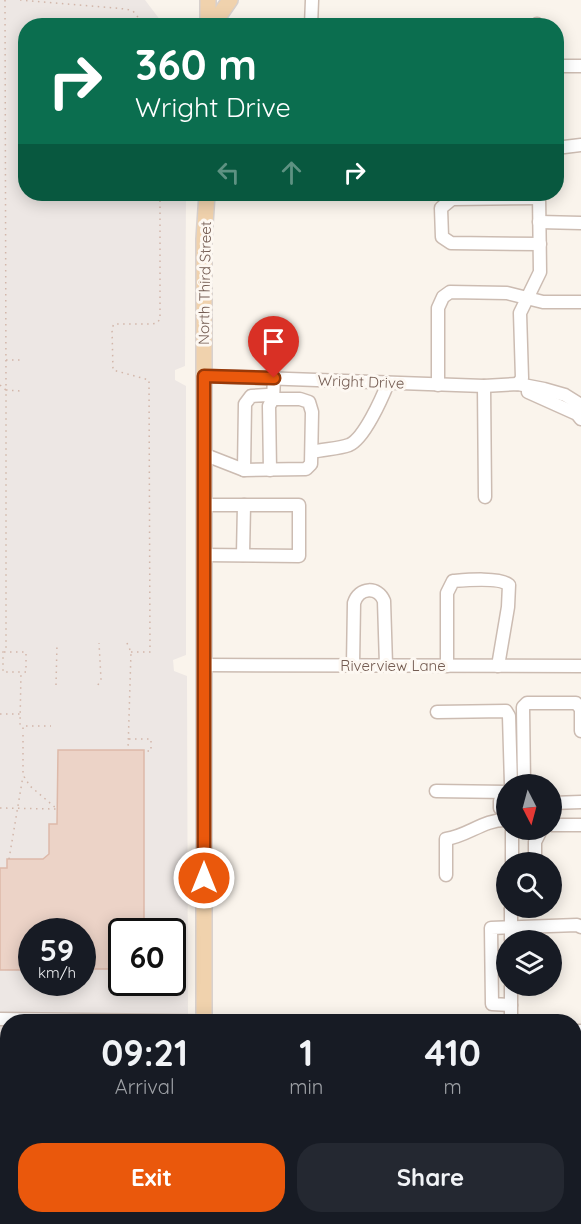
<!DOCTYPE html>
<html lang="en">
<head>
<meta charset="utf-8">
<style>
	:root { --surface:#171b24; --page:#242831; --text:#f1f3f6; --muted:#9ea1a6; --accent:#ea580c }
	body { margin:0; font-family:Quicksand,sans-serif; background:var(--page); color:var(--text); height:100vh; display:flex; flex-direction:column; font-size:22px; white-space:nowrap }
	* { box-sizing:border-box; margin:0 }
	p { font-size:20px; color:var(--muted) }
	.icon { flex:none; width:33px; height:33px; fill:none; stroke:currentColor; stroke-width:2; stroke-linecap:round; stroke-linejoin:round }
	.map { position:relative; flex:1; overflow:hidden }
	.panel { position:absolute; left:0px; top:1014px; width:582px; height:210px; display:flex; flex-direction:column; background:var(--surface); border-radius:24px 24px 0 0; box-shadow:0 3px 15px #0003 }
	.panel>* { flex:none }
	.banner { position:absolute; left:18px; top:18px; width:546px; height:183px; border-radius:24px; box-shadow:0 3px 15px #0003; background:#0b6e4f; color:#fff; overflow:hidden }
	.needle { width:39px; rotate:174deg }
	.buttons { position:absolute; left:496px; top:774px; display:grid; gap:12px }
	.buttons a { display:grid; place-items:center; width:66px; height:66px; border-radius:50%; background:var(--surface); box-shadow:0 3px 15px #0003; font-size:30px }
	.speed { position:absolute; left:18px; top:918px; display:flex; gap:12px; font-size:30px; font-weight:700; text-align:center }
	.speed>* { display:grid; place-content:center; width:78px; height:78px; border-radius:50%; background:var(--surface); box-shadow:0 3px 15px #0003; line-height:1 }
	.speed small { font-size:15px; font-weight:400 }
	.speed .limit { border:3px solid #111; border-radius:9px; background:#fff; color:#111 }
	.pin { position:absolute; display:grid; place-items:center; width:51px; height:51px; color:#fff; margin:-62px -26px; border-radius:50% 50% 50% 0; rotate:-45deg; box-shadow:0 0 6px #0007 }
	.pin .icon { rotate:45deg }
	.me { position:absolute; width:66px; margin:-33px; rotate:0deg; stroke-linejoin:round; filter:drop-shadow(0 0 4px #0008) }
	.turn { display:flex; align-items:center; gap:21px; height:126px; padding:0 18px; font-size:27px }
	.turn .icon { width:78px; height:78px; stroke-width:2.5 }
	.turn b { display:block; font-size:42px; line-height:51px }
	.lanes { display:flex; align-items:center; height:57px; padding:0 18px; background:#0003; justify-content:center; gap:30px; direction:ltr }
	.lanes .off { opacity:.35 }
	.eta { display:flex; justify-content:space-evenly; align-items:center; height:102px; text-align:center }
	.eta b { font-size:36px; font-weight:700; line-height:42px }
	.button { display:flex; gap:12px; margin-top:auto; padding:12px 18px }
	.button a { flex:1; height:69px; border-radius:24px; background:var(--accent); color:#fff; font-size:24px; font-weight:700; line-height:69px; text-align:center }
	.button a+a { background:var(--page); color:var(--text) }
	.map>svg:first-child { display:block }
	.industrial { fill:#ede7e4; fill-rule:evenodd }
	.building { fill:#ecd3c7; stroke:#ddb9a9; stroke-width:1.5 }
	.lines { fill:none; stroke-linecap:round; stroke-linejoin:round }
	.minor-casing { stroke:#ccbcb2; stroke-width:15 }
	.major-casing { stroke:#d8d1ce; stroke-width:18 }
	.path { stroke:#d2b6a9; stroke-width:1.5; stroke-dasharray:1.5 4.5; stroke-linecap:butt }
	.minor { stroke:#fff; stroke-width:12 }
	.major { stroke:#f0d2ad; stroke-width:15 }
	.route-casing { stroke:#983908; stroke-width:15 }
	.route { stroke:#ea580c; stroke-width:10 }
	.labels { text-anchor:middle; stroke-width:6; stroke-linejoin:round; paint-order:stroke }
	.street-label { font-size:15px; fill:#735b51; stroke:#fdf8f2 }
</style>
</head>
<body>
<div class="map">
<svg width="581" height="1224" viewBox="0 0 581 1224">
	<rect width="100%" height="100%" fill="#faf4ec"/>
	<path class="industrial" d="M0,0H145L164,25L26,26V194H186L185,366L175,370V380L186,386V655L173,660L174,671L187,676L188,1021L8,1022V1216H574V1041H581V1224H0ZM32,932H82V982H32ZM122,932H172V982H122Z"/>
	<path class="building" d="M58,750H144V932H122V969H82V932H32V970H0V868H7V859H43L49,854V824H57Z"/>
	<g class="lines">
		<g class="minor-casing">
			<g id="minor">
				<path d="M537,24V26"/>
				<path d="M311,26L312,0"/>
				<path d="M556,66H581"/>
				<path d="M556,148L581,145"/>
				<path d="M539,198L452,199L441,208L442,237L451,243L540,244"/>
				<path d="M539,222L581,223"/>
				<path d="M204,376L484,386L518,384L544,389L565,395L581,405"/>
				<path d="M518,384L522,378L520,313L540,272L539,194"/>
				<path d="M438,385V308L443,297L450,292L507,293L543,302H581"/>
				<path d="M484,386L485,497"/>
				<path d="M528,392L577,414L581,419"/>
				<path d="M312,452C323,449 338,449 349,445C364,439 382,398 388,383"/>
				<path d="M203,454L244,470L306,469L311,464L312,412L309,402L300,399H273L274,378"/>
				<path d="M244,470L245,404L251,396L267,395L273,399L269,406L270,470"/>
				<path d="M203,555L299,556V505H203"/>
				<path d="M243,555L244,505"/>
				<path d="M204,665L581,666"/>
				<path d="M353,665L354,603C359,587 378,586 384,601L386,665"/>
				<path d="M447,666V593L453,581C466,580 500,577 509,585L508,607L498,666"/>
				<path d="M437,712L506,711L509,716L511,784"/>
				<path d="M524,784L523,707L527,703H576L581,709V731"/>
				<path d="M436,791L507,792"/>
				<path d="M507,793L500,801V808L507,815"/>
				<path d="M552,803L581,802"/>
				<path d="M552,825H581"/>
				<path d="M512,862V830"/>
				<path d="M535,862V842L541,830"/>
				<path d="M446,875V839C468,836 484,819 507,820"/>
				<path d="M511,909L531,908"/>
				<path d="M511,940V908"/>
				<path d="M511,986V1022"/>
				<path d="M511,1005L492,1004L491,928L577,925L581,927"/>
				<path d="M0,1019L252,1022"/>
				<path d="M574,1031H581"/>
				<path d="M476,1216L486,1218"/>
				<path d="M204,1221H285"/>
				<path d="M171,1224V1216"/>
				<path d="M396,1224L398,1217"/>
				<path d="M447,1224L450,1216"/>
			</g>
		</g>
		<g class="major-casing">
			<g id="major">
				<path d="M208,0V26"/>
				<path d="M212,26L230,0"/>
				<path d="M204,1022V239L207,194"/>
				<path d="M204,1216V1224"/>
			</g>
		</g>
		<g class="path">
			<path d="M5,0L6,390L20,391"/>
			<path d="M20,0L126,9L133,11L145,26"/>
			<path d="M6,360H20"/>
			<path d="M0,385L6,390V648L3,652V672H21L20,724L23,726"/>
			<path d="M127,643L131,652L128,750"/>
			<path d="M4,652H26V672H21"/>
			<path d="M131,652H150L149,380L113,370L112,328L114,324H152L157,323L160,319V194"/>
			<path d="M56,685L57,644"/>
			<path d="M98,685L101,679L99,643"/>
			<path d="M0,714H20"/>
			<path d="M23,729V726H51"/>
			<path d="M23,735V775L30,786L57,809"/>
			<path d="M129,739H151V751H144"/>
			<path d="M0,808L56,809"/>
			<path d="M9,859L23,776"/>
		</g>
		<use href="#minor" class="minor"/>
		<use href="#major" class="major"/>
	</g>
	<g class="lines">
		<g class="route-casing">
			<path id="route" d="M204,878V376L274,378"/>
		</g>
		<use href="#route" class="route"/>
	</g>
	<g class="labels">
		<g class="street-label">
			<text transform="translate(205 283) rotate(-89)" y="5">North Third Street</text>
			<text transform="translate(361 382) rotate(2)" y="5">Wright Drive</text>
			<text x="393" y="671">Riverview Lane</text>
		</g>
	</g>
</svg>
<div class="buttons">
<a><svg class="needle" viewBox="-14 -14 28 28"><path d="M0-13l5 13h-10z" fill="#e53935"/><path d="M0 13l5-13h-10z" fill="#9ea1a6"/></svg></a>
<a><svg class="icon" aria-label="search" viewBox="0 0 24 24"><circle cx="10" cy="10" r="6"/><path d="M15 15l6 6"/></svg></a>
<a><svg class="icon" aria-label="layers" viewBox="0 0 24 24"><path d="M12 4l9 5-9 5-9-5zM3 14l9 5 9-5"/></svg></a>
</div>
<div class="speed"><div>59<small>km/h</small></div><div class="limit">60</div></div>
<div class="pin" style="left:274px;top:378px;background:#d93025"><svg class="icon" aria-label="arrive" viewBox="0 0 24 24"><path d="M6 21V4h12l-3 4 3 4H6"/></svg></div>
<svg class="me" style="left:204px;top:878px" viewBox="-20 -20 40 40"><circle r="17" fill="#ea580c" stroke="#fff" stroke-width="3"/><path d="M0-11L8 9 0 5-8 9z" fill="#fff"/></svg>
<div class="banner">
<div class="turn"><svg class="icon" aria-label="right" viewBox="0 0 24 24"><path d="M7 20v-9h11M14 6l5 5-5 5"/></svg><div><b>360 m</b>Wright Drive</div></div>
<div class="lanes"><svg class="icon off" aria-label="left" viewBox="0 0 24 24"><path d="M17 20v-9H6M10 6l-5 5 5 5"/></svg><svg class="icon off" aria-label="ahead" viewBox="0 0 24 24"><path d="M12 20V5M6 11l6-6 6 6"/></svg><svg class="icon" aria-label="right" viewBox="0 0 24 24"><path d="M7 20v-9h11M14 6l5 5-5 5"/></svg></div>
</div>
<section class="panel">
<div class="eta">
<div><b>09:21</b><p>Arrival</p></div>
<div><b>1</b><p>min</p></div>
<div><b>410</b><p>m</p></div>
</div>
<div class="button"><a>Exit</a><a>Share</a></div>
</section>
</div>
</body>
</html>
